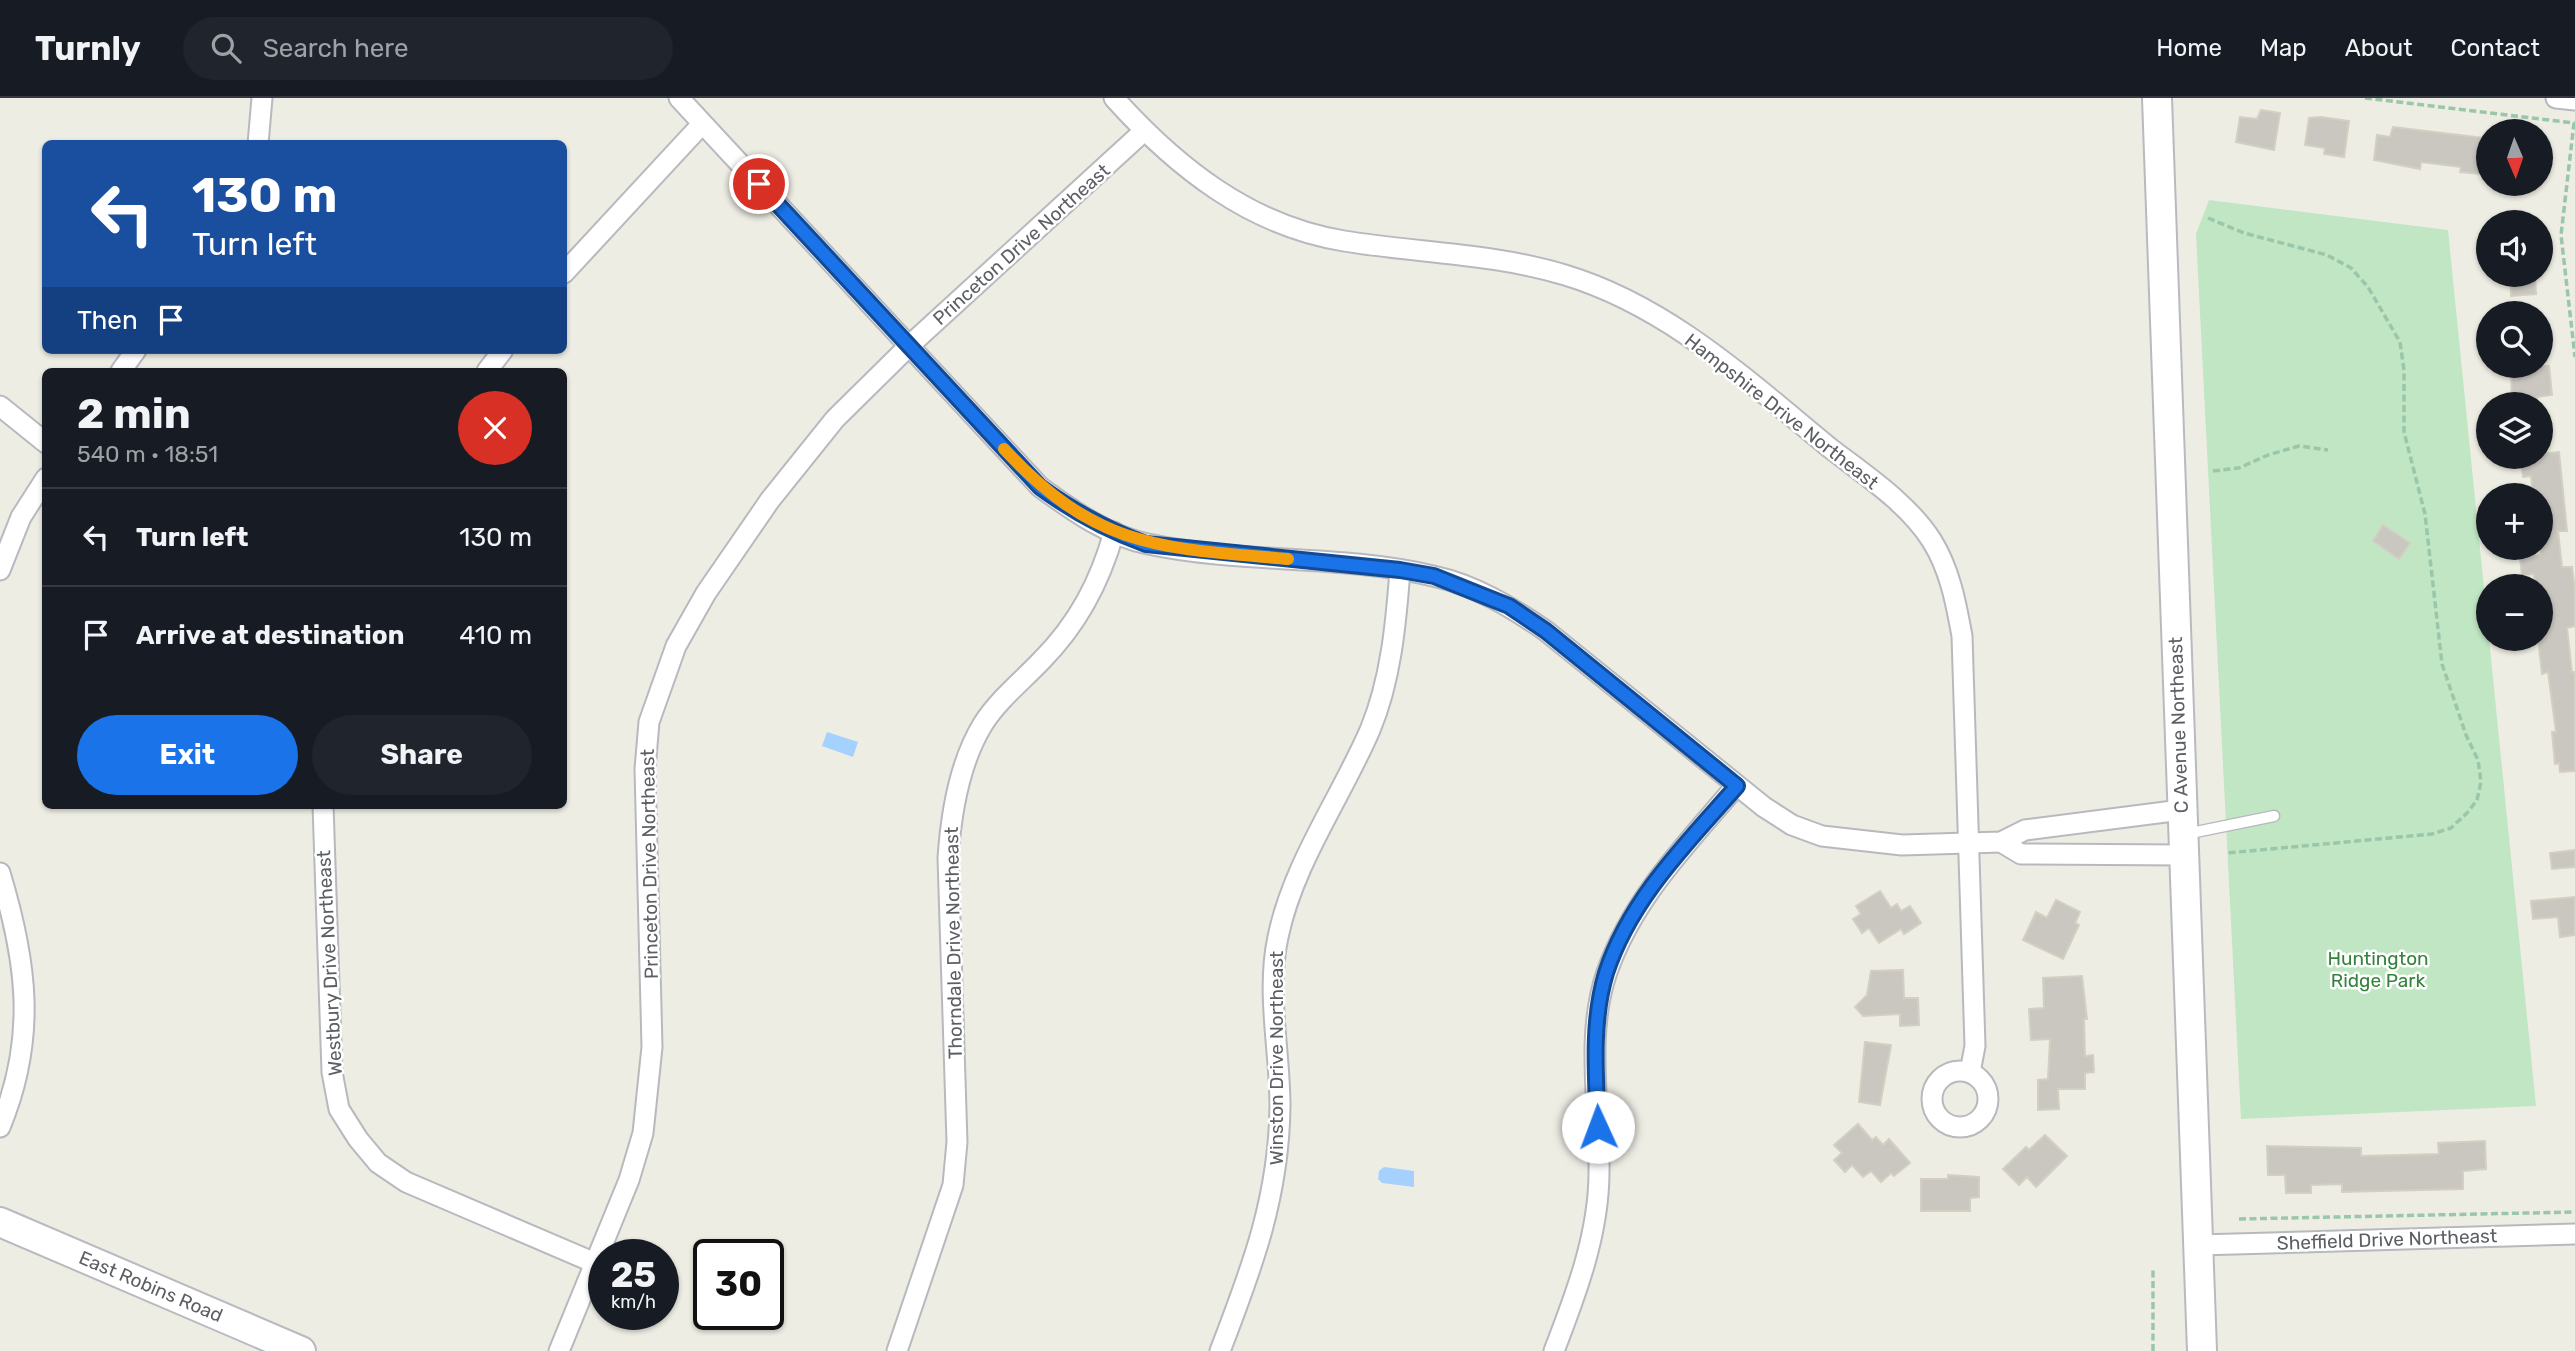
<!DOCTYPE html>
<html lang="en">
<head>
<meta charset="utf-8">
<style>
	:root { --surface:#171b24; --page:#20242c; --text:#f1f3f6; --muted:#9ea1a6; --line:#363941; --accent:#1a73e8 }
	body { margin:0; font-family:Rubik,sans-serif; background:var(--page); color:var(--text); height:100vh; display:flex; flex-direction:column; font-size:26px; white-space:nowrap }
	* { box-sizing:border-box; margin:0 }
	p { font-size:23px; color:var(--muted) }
	.icon { flex:none; width:38px; height:38px; fill:none; stroke:currentColor; stroke-width:2; stroke-linecap:round; stroke-linejoin:round }
	.map { position:relative; flex:1; overflow:hidden }
	.panel { position:absolute; left:42px; top:270px; width:525px; height:441px; display:flex; flex-direction:column; background:var(--surface); border-radius:10px; box-shadow:0 2px 5px #0004 }
	.panel>* { flex:none }
	.guide { position:absolute; left:42px; top:42px; width:525px; height:214px; border-radius:10px; box-shadow:0 2px 5px #0004; background:#1a4fa0; color:#fff; overflow:hidden }
	.needle { width:46px; rotate:178deg }
	.buttons { position:absolute; left:2476px; top:21px; display:grid; gap:14px }
	.buttons a { display:grid; place-items:center; width:77px; height:77px; border-radius:50%; background:var(--surface); box-shadow:0 2px 5px #0004; font-size:35px }
	.speed { position:absolute; left:588px; top:1141px; display:flex; gap:14px; font-size:35px; font-weight:700; text-align:center }
	.speed>* { display:grid; place-content:center; width:91px; height:91px; border-radius:50%; background:var(--surface); box-shadow:0 2px 5px #0004; line-height:1 }
	.speed small { font-size:18px; font-weight:400 }
	.speed .limit { border:4px solid #111; border-radius:10px; background:#fff; color:#111 }
	.pin { position:absolute; display:grid; place-items:center; width:60px; height:60px; color:#fff; margin:-30px; border:4px solid #fff; border-radius:50%; box-shadow:0 2px 7px #0007 }
	.me { position:absolute; width:77px; margin:-38px; rotate:358deg; stroke-linejoin:round; filter:drop-shadow(0 0 5px #0008) }
	.turn { display:flex; align-items:center; gap:24px; height:147px; padding:0 35px; font-size:32px }
	.turn .icon { width:91px; height:91px; stroke-width:2.5 }
	.turn b { display:block; font-size:49px; line-height:60px }
	.then { display:flex; align-items:center; height:66px; padding:0 35px; background:#0003; gap:14px; font-size:26px }
	.round { display:grid; place-items:center; flex:none; width:74px; height:74px; border-radius:37px; background:var(--page) }
	.head { display:flex; align-items:center; justify-content:space-between; height:119px; padding:0 35px }
	h1 { font-size:42px; font-weight:700; line-height:52px }
	.primary-button { display:flex; gap:14px; margin-top:auto; padding:14px 35px }
	.primary-button a { flex:1; height:80px; border-radius:42px; background:var(--accent); color:#fff; font-size:28px; font-weight:700; line-height:80px; text-align:center }
	.primary-button a+a { background:var(--page); color:var(--text) }
	ul { padding:0; list-style:none }
	li { display:flex; align-items:center; gap:21px; height:98px; padding:0 35px; border-top:2px solid var(--line) }
	li div { flex:1 }
	li b { display:block; font-size:26px }
	li em { font-style:normal }
	header { display:flex; align-items:center; gap:42px; box-sizing:border-box; height:98px; padding:0 35px; background:var(--surface); border-bottom:2px solid var(--line) }
	header strong { font-size:33px }
	nav { display:flex; gap:38px; margin-inline-start:auto; font-size:24px }
	.search { width:490px; height:63px; background:var(--page); display:flex; align-items:center; gap:18px; box-sizing:border-box; padding:0 24px; border-radius:38px; color:var(--muted); font-size:26px }
	.map>svg:first-child { display:block }
	.green { fill:#c1e6c3 }
	.water { fill:#a5d1fe }
	.building { fill:#cac7c1; stroke:#d3cfc2; stroke-width:2 }
	.lines { fill:none; stroke-linecap:round; stroke-linejoin:round }
	.lane-casing { stroke:#b7b9be; stroke-width:13 }
	.street-casing { stroke:#b7b9be; stroke-width:23 }
	.secondary-casing { stroke:#b8bac0; stroke-width:32 }
	.path { stroke:#9ac6aa; stroke-width:3.5; stroke-dasharray:7 3.5; stroke-linecap:butt }
	.lane { stroke:#fff; stroke-width:10 }
	.street { stroke:#fff; stroke-width:19 }
	.secondary { stroke:#fff; stroke-width:28 }
	.route-casing { stroke:#114b97; stroke-width:18 }
	.route { stroke:#1a73e8; stroke-width:12 }
	.slow { stroke:#f59e0b; stroke-width:12 }
	.labels { text-anchor:middle; stroke-width:5; stroke-linejoin:round; paint-order:stroke }
	.street-label { font-size:19px; fill:#5c5f64; stroke:#fff }
	.park-label { font-size:19px; fill:#35823e; stroke:#fff }
</style>
</head>
<body>
<header>
<strong>Turnly</strong>
<div class="search"><svg class="icon" aria-label="search" viewBox="0 0 24 24"><circle cx="10" cy="10" r="6"/><path d="M15 15l6 6"/></svg>Search here</div>
<nav><a>Home</a><a>Map</a><a>About</a><a>Contact</a></nav>
</header>
<div class="map">
<svg width="2575" height="1253" viewBox="0 0 2575 1253">
	<rect width="100%" height="100%" fill="#eeede4"/>
	<path class="green" d="M2209,102L2448,132L2536,1008L2241,1021L2196,136Z"/>
	<g class="water">
		<path d="M827,634L858,644L853,659L822,648Z"/>
		<path d="M1384,1069L1414,1073V1089L1382,1085L1378,1081L1379,1073Z"/>
	</g>
	<g class="building">
		<path d="M2261,12L2280,15L2274,52L2236,44L2240,19L2257,21Z"/>
		<path d="M2321,19L2349,23L2344,59L2324,56L2325,50L2305,47L2309,20Z"/>
		<path d="M2393,29L2485,40L2480,76L2460,74L2461,69L2421,64L2420,71L2374,62L2377,37L2390,39Z"/>
		<path d="M2510,177H2535L2536,196L2511,198Z"/>
		<path d="M2511,268H2549L2552,297L2537,299L2536,306H2512Z"/>
		<path d="M2559,354L2567,433H2558L2562,469H2572L2575,493V528L2567,530L2572,574H2575V673L2560,674L2559,665L2555,666L2552,634H2556L2548,574L2542,576L2538,541H2541V488H2535L2534,476L2522,477L2520,460L2541,457V397H2533L2531,378L2523,379L2520,359H2541V356Z"/>
		<path d="M2383,427L2410,445L2399,461L2373,443Z"/>
		<path d="M2575,752V769L2552,771L2550,755Z"/>
		<path d="M1880,793L1891,810L1897,806L1901,813L1910,808L1921,825L1904,836L1901,831L1879,845L1869,830L1862,835L1853,821L1861,816L1856,808Z"/>
		<path d="M2575,799V837L2560,839L2558,819L2533,821L2531,803Z"/>
		<path d="M2056,802L2080,814L2075,825L2079,827L2063,861L2023,842L2036,814L2047,820Z"/>
		<path d="M1903,872L1904,900H1918L1919,927L1900,928V916L1863,918L1855,909L1867,897L1871,873Z"/>
		<path d="M2082,878L2087,921H2084L2085,958L2093,957L2094,974L2085,975V991H2058L2059,1011L2038,1012V982L2048,981L2050,941L2031,942L2029,911L2044,910L2043,880Z"/>
		<path d="M1865,944L1891,947L1880,1007L1859,1004Z"/>
		<path d="M1858,1026L1872,1042L1876,1039L1883,1047L1889,1041L1910,1065L1894,1078L1891,1075L1881,1084L1871,1073L1863,1079L1852,1067L1845,1074L1834,1062L1842,1055L1834,1047Z"/>
		<path d="M2045,1037L2067,1058L2036,1089L2027,1079L2019,1087L2003,1071L2026,1049L2029,1052Z"/>
		<path d="M2485,1043L2486,1071L2463,1073V1091L2342,1094V1086L2311,1087V1095H2286L2285,1077H2268L2267,1048L2361,1050V1058L2439,1056L2438,1045Z"/>
		<path d="M1948,1077L1979,1079V1099L1970,1100V1113H1921V1081H1948Z"/>
	</g>
	<g class="lines">
		<g class="lane-casing">
			<path id="lane" d="M2186,736L2274,718"/>
		</g>
		<g class="street-casing">
			<g id="street">
				<path d="M679,0L1040,389C1073,413 1108,438 1148,446C1241,466 1340,456 1433,478C1475,487 1511,509 1546,533L1764,709L1792,727L1822,738L1902,747L2001,744L2025,732L2181,712"/>
				<path d="M1114,0C1176,69 1250,128 1344,143C1418,155 1492,155 1565,177C1668,208 1748,283 1830,350C1865,377 1908,405 1932,443C1950,472 1956,505 1962,538L1975,948L1970,974"/>
				<path d="M2556,0L2575,2"/>
				<path d="M258,46L262,0"/>
				<path d="M564,175L702,26"/>
				<path d="M121,273L136,252"/>
				<path d="M487,273L503,252"/>
				<path d="M0,308L46,345"/>
				<path d="M0,472L21,419L46,380"/>
				<path d="M323,707L332,974L339,1011L358,1041L378,1065L406,1084L595,1165"/>
				<path d="M2001,744L2021,756L2182,757"/>
				<path d="M0,775C27,864 37,940 0,1029"/>
				<circle cx="1960" cy="1001" r="28"/>
				<path d="M2199,1147L2575,1136"/>
				<path d="M559,1253L629,1082L643,1035L652,949L645,671L649,624L676,548L706,495L770,402L835,321L910,247L1144,33"/>
				<path d="M897,1253L953,1087L957,1044L948,760C951,715 959,665 983,626C998,602 1022,583 1041,563C1078,526 1100,484 1114,434"/>
				<path d="M1220,1253C1252,1170 1279,1099 1280,1008C1280,953 1266,894 1278,839C1293,766 1340,701 1370,632C1391,582 1396,525 1400,472"/>
				<path d="M1554,1253C1576,1196 1599,1136 1599,1074C1600,1009 1585,937 1607,874C1633,800 1687,746 1736,688"/>
			</g>
		</g>
		<g class="secondary-casing">
			<g id="secondary">
				<path d="M2157,0L2202,1253"/>
				<path d="M0,1124L301,1253"/>
			</g>
		</g>
		<g class="path">
			<path d="M2365,0L2574,25L2561,137L2575,259"/>
			<path d="M2208,120L2244,135L2327,157L2351,170L2368,189L2400,244L2404,272V334L2425,416L2442,566L2466,637L2478,662L2481,684L2477,702L2467,715L2451,730L2432,736L2227,755"/>
			<path d="M2213,373L2239,370L2268,357L2299,348L2328,352"/>
			<path d="M2239,1121L2575,1114"/>
			<path d="M2153,1253V1171"/>
		</g>
		<use href="#lane" class="lane"/>
		<use href="#street" class="street"/>
		<use href="#secondary" class="secondary"/>
	</g>
	<g class="lines">
		<g class="route-casing">
			<path id="route" d="M759,86L1040,389C1074,414 1107,432 1146,446L1400,472L1434,478L1509,508L1546,533L1737,688C1687,745 1630,801 1606,875C1591,924 1596,979 1598,1029"/>
		</g>
		<use href="#route" class="route"/>
		<path class="slow" d="M1004,351C1097,451 1160,450 1288,461"/>
	</g>
	<g class="labels">
		<g class="street-label">
			<text transform="translate(1021 146) rotate(-42)" y="7">Princeton Drive Northeast</text>
			<text transform="translate(1782 313) rotate(38)" y="7">Hampshire Drive Northeast</text>
			<text transform="translate(2178 627) rotate(-92)" y="7">C Avenue Northeast</text>
			<text transform="translate(649 766) rotate(-91)" y="7">Princeton Drive Northeast</text>
			<text transform="translate(953 845) rotate(-91)" y="7">Thorndale Drive Northeast</text>
			<text transform="translate(329 865) rotate(-93)" y="7">Westbury Drive Northeast</text>
			<text transform="translate(1276 960) rotate(-90)" y="7">Winston Drive Northeast</text>
			<text transform="translate(2387 1141) rotate(-2)" y="7">Sheffield Drive Northeast</text>
			<text transform="translate(151 1188) rotate(23)" y="7">East Robins Road</text>
		</g>
		<g class="park-label">
			<text x="2378" y="867">Huntington<tspan x="2378" dy="22">Ridge Park</tspan></text>
		</g>
	</g>
</svg>
<div class="buttons">
<a><svg class="needle" viewBox="-14 -14 28 28"><path d="M0-13l5 13h-10z" fill="#e53935"/><path d="M0 13l5-13h-10z" fill="#9ea1a6"/></svg></a>
<a><svg class="icon" aria-label="sound" viewBox="0 0 24 24"><path d="M4 9h4l5-4v14l-5-4H4zM17 9q2 3 0 6"/></svg></a>
<a><svg class="icon" aria-label="search" viewBox="0 0 24 24"><circle cx="10" cy="10" r="6"/><path d="M15 15l6 6"/></svg></a>
<a><svg class="icon" aria-label="layers" viewBox="0 0 24 24"><path d="M12 4l9 5-9 5-9-5zM3 14l9 5 9-5"/></svg></a>
<a>+</a>
<a>−</a>
</div>
<div class="speed"><div>25<small>km/h</small></div><div class="limit">30</div></div>
<div class="pin" style="left:759px;top:86px;background:#d93025"><svg class="icon" aria-label="arrive" viewBox="0 0 24 24"><path d="M6 21V4h12l-3 4 3 4H6"/></svg></div>
<svg class="me" style="left:1598px;top:1029px" viewBox="-20 -20 40 40"><circle r="19" fill="#fff"/><path d="M0-13L10 11 0 6-10 11z" fill="#1a73e8"/></svg>
<div class="guide">
<div class="turn"><svg class="icon" aria-label="left" viewBox="0 0 24 24"><path d="M17 20v-9H6M10 6l-5 5 5 5"/></svg><div><b>130 m</b>Turn left</div></div>
<div class="then">Then<svg class="icon" aria-label="arrive" viewBox="0 0 24 24"><path d="M6 21V4h12l-3 4 3 4H6"/></svg></div>
</div>
<section class="panel">
<div class="head"><div><h1>2 min</h1><p>540 m · 18:51</p></div><a class="round" style="background:#d93025;color:#fff"><svg class="icon" aria-label="close" viewBox="0 0 24 24"><path d="M6 6l12 12M18 6L6 18"/></svg></a></div>
<ul>
<li><svg class="icon" aria-label="left" viewBox="0 0 24 24"><path d="M17 20v-9H6M10 6l-5 5 5 5"/></svg><div><b>Turn left</b></div><em>130 m</em></li>
<li><svg class="icon" aria-label="arrive" viewBox="0 0 24 24"><path d="M6 21V4h12l-3 4 3 4H6"/></svg><div><b>Arrive at destination</b></div><em>410 m</em></li>
</ul>
<div class="primary-button"><a>Exit</a><a>Share</a></div>
</section>
</div>
</body>
</html>
